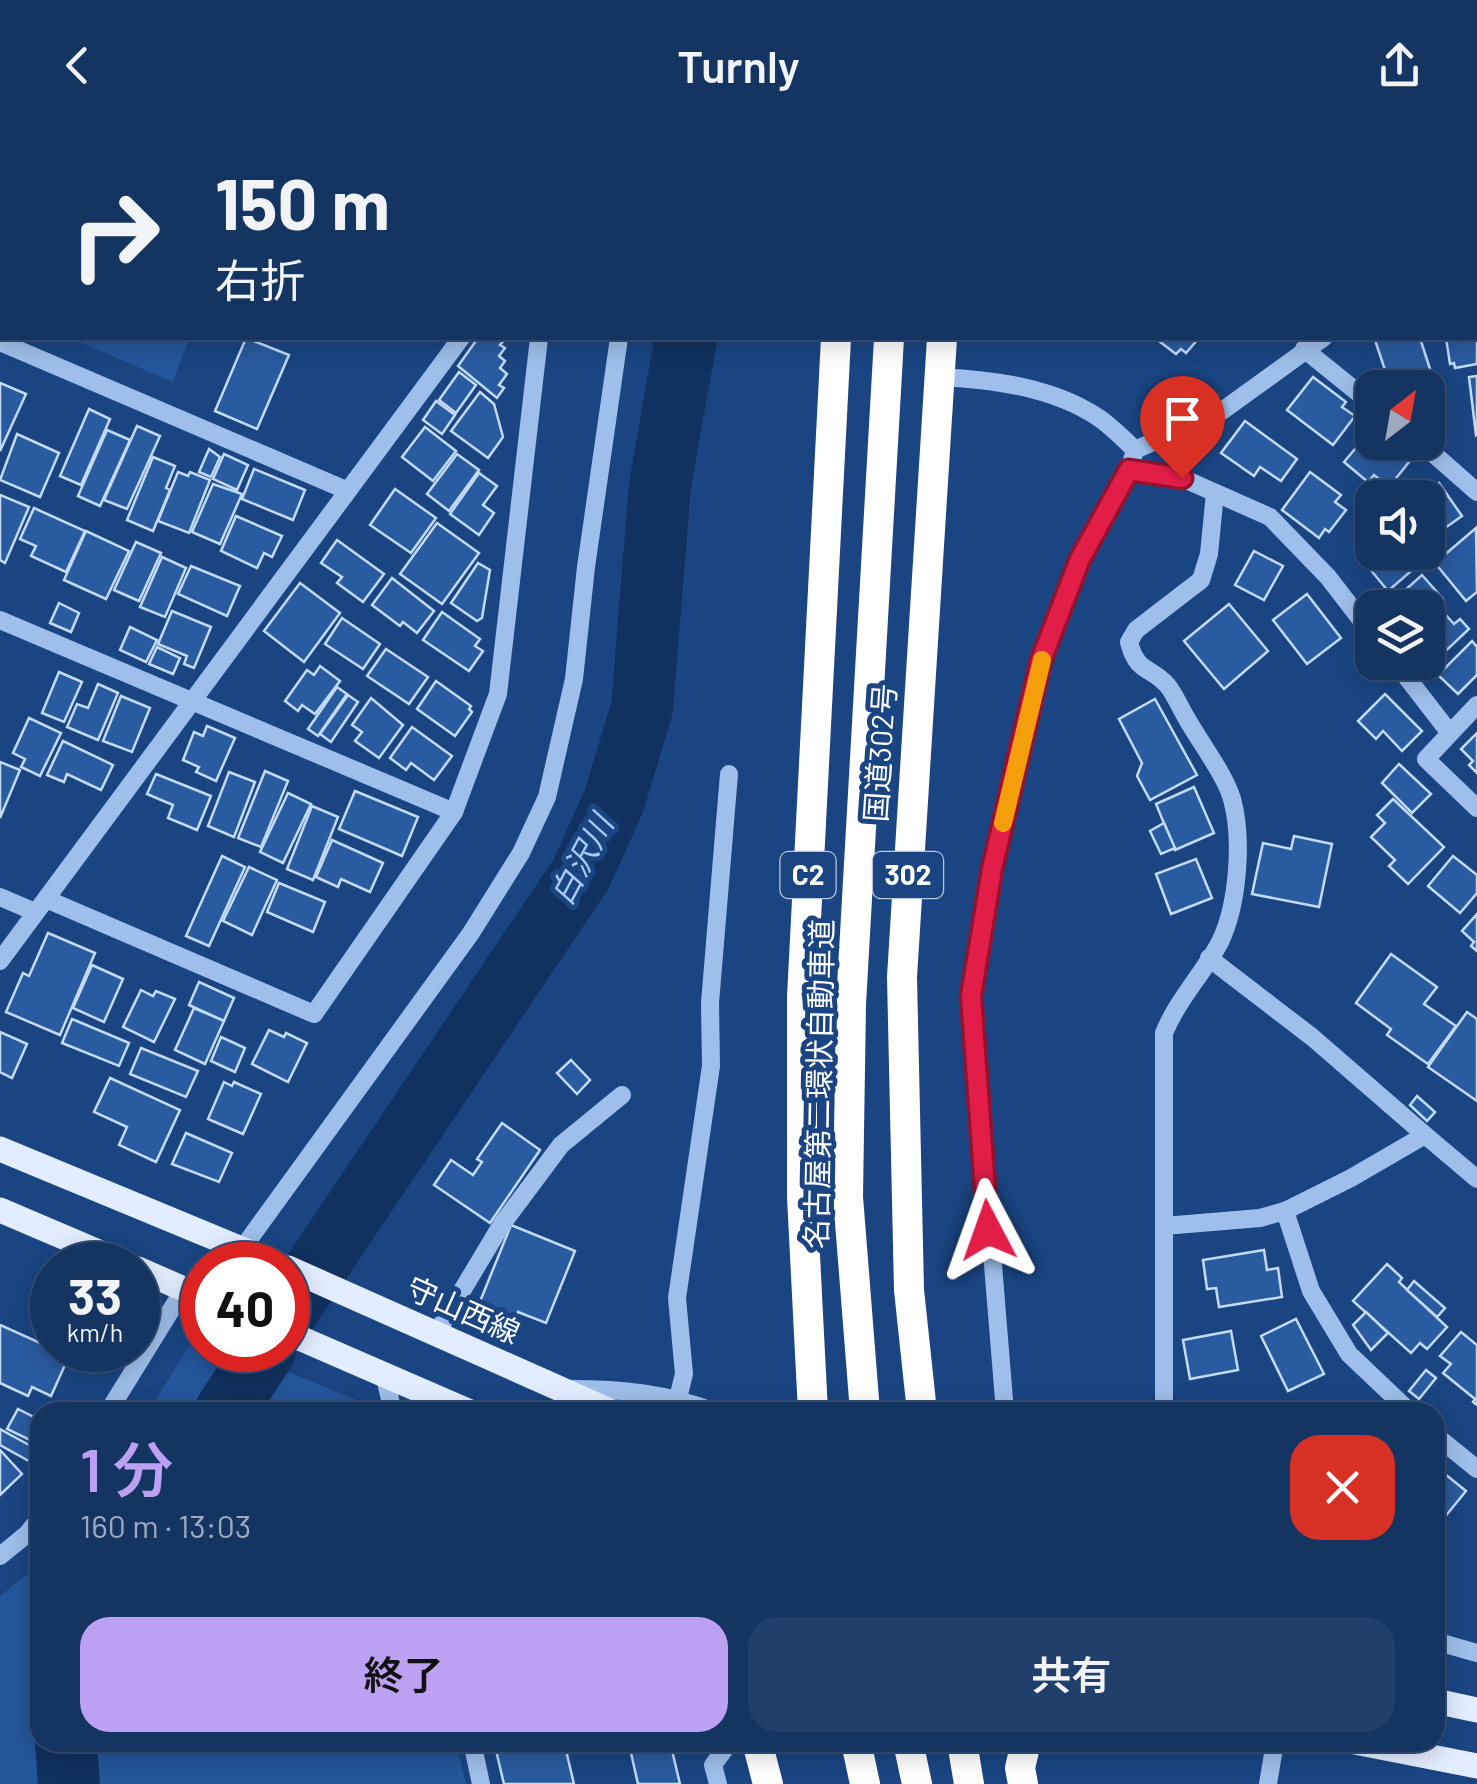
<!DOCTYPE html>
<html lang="ja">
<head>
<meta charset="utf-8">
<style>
	:root { --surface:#143462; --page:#213f6b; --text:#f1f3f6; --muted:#9daabe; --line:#334f77; --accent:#bca0f2 }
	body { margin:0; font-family:Barlow,"Noto Sans JP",sans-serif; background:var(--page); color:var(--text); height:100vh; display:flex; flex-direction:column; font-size:38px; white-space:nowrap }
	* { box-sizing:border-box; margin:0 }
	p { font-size:32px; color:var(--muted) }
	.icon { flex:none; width:55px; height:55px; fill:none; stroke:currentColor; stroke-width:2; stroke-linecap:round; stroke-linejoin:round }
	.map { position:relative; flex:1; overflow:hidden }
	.panel { position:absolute; left:30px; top:1272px; width:1415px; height:350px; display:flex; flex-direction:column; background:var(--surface); border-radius:30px; box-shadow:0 5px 25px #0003,0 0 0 2px var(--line) }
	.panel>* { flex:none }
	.hud { position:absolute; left:0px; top:0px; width:1478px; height:210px; box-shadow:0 5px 25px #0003,0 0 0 2px var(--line); background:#143462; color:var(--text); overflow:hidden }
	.needle { width:65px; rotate:31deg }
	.fabs { position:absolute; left:1355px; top:240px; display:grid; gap:20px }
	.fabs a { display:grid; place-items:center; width:90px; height:90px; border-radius:20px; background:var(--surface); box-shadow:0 5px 25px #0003,0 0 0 2px var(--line); font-size:50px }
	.speed { position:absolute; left:30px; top:1112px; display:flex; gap:20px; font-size:50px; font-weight:700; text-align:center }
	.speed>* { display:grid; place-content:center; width:130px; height:130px; border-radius:50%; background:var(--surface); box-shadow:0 5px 25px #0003,0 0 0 2px var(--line); line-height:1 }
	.speed small { font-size:25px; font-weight:400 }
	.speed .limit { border:15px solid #d22; background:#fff; color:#111 }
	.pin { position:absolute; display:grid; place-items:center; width:85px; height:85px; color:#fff; margin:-102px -42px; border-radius:50% 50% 50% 0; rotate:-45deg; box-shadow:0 0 10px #0007 }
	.pin .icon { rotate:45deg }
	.me { position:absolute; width:110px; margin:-55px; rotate:356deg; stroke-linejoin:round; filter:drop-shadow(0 0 8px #0008) }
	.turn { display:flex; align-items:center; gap:35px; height:210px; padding:0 50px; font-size:45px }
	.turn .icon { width:130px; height:130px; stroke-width:2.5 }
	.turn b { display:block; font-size:70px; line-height:85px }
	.round { display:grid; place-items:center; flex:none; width:105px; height:105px; border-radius:30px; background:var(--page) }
	.headline { display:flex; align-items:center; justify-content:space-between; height:170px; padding:0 50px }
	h1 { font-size:60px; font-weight:600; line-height:75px; color:var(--accent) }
	.action { display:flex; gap:20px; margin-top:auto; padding:20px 50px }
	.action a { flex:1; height:115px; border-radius:30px; background:var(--accent); color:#111; font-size:40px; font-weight:600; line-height:115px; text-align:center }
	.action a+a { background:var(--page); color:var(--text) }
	header { display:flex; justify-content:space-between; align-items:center; height:130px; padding:0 50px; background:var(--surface); font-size:45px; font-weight:600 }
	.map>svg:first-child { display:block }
	.green { fill:#23569b }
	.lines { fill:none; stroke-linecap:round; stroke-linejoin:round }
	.river { stroke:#113160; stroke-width:62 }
	.building { fill:#295ba0; stroke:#c3daf8; stroke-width:2.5 }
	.minor { stroke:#9ebfeb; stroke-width:18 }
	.major { stroke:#e2edff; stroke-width:25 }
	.highway { stroke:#fff; stroke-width:30 }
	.route-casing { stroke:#92132f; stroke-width:25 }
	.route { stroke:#e11d48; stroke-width:18 }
	.slow { stroke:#f59e0b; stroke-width:18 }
	.labels { text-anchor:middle; stroke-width:10; stroke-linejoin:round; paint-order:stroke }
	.shield { fill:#1a4582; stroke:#bac7da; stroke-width:2.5 }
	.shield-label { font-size:28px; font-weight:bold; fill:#fff }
	.street-label { font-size:30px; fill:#fff; stroke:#1a4582 }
	.water-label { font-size:32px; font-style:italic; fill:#aac9f2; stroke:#1a4582 }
</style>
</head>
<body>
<header><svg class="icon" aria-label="back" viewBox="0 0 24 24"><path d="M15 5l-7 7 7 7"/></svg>Turnly<svg class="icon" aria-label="share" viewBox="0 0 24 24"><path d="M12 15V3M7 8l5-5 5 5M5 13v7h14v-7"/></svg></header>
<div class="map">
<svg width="1477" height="1654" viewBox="0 0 1477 1654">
	<rect width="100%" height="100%" fill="#1a4582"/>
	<g class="green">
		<path d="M70,208H189L173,252Z"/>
		<path d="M196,1205L202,1207V1220H233L372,1276L374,1282H148Z"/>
		<path d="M40,1434V1612L456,1613L466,1654H0V1466Z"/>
	</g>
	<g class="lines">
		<g class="river">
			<path d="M707,2V0"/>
			<path d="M288,1180L581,744L614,671L642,578L660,355L686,208"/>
			<path d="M225,1282L265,1220"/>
			<path d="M66,1612L69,1654"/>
		</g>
	</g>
	<g class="building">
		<path d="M1477,180V234L1455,238L1454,233L1450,234L1446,208H1475Z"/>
		<path d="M246,208L289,225L257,299L215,281Z"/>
		<path d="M478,208H506L500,215L505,218L499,226L505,231L500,238L507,244L499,255L504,258L497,268L458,236Z"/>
		<path d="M1155,208H1199L1186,223L1181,219L1176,224Z"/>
		<path d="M1382,208H1420L1431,242L1390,255L1375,210Z"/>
		<path d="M459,242L476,255L456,283L439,270Z"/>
		<path d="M1477,246V304L1476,305L1469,247Z"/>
		<path d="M1313,247L1346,272L1342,277L1355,286L1333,315L1287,280Z"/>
		<path d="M0,253L26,264L0,321Z"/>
		<path d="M480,262L494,274L503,307L488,328L451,301Z"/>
		<path d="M436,271L455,285L442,304L423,290Z"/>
		<path d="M89,279L110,289L81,355L60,346Z"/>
		<path d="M1245,291L1297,329L1281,351L1260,337L1254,346L1221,323Z"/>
		<path d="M137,296L160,306L127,379L104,370Z"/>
		<path d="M425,297L456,321L433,351L402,327Z"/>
		<path d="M107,300L130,310L100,376L78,366Z"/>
		<path d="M1370,301L1372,312H1384L1409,332L1389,357L1374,345L1368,352L1344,332Z"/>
		<path d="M17,304L59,323L40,367L0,350Z"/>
		<path d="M209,319L220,327L211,347L199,342Z"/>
		<path d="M224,324L248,335L237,360L213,349Z"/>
		<path d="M457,324L479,340L449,381L427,364Z"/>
		<path d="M153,327L175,336L166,358L170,360L153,401L127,390Z"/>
		<path d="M254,339L305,360L293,390L242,369Z"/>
		<path d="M178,342L188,346L190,342L210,350L189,403L158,391Z"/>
		<path d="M1310,342L1341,365L1335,372L1346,380L1329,402L1325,399L1319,408L1282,380Z"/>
		<path d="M479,343L497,356L483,375L494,383L479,405L450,384Z"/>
		<path d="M1439,353L1462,386L1428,410V368H1418Z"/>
		<path d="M213,354L242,364L220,414L192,402Z"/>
		<path d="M395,359L436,388L411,423L370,395Z"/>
		<path d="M0,365L29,377L5,433L0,430Z"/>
		<path d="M34,378L85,401L66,442L31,426L36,416L20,409Z"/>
		<path d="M236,386L282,406L272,427L264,423L257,438L221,421Z"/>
		<path d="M437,393L479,423L442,474L400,444Z"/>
		<path d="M1476,398L1477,462L1466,471L1435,433Z"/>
		<path d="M86,401L129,421L106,469L64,450Z"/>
		<path d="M1372,407V422H1407L1418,435L1388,461L1355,421Z"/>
		<path d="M337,410L384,444L363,472L337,453L342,447L321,433Z"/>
		<path d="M136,412L161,423L139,471L114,460Z"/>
		<path d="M1254,421L1283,436L1264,470L1235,455Z"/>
		<path d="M162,427L186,438L165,487L140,477Z"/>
		<path d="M478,433L490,440L482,488L477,491L451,473Z"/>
		<path d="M191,436L240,456L227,486L178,464Z"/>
		<path d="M1422,445L1443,469L1428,484V478H1385Z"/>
		<path d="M392,448L434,481L417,503L403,492L400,496L372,475Z"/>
		<path d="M300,453L340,483L304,532L264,501Z"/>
		<path d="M1307,464L1341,508L1307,534L1273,490Z"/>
		<path d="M59,473L79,483L71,502L50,493Z"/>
		<path d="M1229,474L1268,521L1224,559L1184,511Z"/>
		<path d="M172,481L211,497L194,538L184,534L187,526L158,514Z"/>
		<path d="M442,482L480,509L475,516L483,521L469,541L423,510Z"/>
		<path d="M1444,483L1454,494L1460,489L1469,499L1433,533L1428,527V498Z"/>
		<path d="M342,488L380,514L363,539L325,514Z"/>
		<path d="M130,497L157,510L146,532L120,520Z"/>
		<path d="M1472,511L1477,517V545L1458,564L1438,545Z"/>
		<path d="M157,517L180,528L173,544L149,534Z"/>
		<path d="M386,519L428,547L409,574L367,546Z"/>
		<path d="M320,536L340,551L315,584L302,575L298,581L285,571L307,540L314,545Z"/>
		<path d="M59,542L82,552L64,592L42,583Z"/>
		<path d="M436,551L471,576L469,579L472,582L455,606L417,579Z"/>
		<path d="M98,554L118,563L98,610L67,597L77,574L88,578Z"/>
		<path d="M337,557L347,564L318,606L308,599Z"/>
		<path d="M1385,564L1422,601L1402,621L1383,601L1376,609L1358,591Z"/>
		<path d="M348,565L358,572L331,612L320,604Z"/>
		<path d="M121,566L150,578L132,622L103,611Z"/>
		<path d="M371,568L403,595L379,628L355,611L362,602L352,595Z"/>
		<path d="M1155,569L1197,645L1150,670L1137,646L1142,633L1119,589Z"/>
		<path d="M29,588L61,603L40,646L21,637L25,629L13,623Z"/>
		<path d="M207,596L235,608L216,651L196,642L199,637L183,630L194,602L203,606Z"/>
		<path d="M412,597L452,626L434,650L411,633L406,640L390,628Z"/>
		<path d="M1477,603V643L1469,635L1473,631L1461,619Z"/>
		<path d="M63,611L113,635L101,660L67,644L64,652L47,645Z"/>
		<path d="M0,632L20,640L0,688Z"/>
		<path d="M1399,634L1431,664L1412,683L1382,653Z"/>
		<path d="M265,641L288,651L261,717L238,708Z"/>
		<path d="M229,642L255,652L234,707L208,696Z"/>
		<path d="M156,644L211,666L197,700L168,688L173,675L147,664Z"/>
		<path d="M1194,657L1214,703L1175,720L1156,674Z"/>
		<path d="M355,661L418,687L402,726L339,699Z"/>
		<path d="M288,663L311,674L283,733L260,722Z"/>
		<path d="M1393,669L1444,717L1408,754L1389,736L1395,730L1371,707L1385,693L1377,685Z"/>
		<path d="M312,676L338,687L313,750L287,739Z"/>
		<path d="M1164,693L1175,718L1161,724L1150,701Z"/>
		<path d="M1294,706L1332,714L1319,777L1252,764L1263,713L1291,719Z"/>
		<path d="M332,710L383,733L370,762L341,749L338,757L316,747Z"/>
		<path d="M222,726L245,737L209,816L186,806Z"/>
		<path d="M1453,726L1477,745V763L1460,783L1428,756Z"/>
		<path d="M1196,729L1212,768L1171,784L1156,744Z"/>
		<path d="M249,737L277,750L252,805L223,791Z"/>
		<path d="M279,753L325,772L313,802L267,782Z"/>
		<path d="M1477,784V821L1471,816L1474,812L1462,801Z"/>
		<path d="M48,803L95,823L60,905L6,882L23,843L29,846Z"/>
		<path d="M1391,824L1437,857L1424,874L1456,896L1428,934L1387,905L1391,899L1356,873Z"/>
		<path d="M92,835L123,849L104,892L73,878Z"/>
		<path d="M199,852L234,868L224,891L189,875Z"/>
		<path d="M141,860L153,866L156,861L175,869L154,912L123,897Z"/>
		<path d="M194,878L224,891L205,934L175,920Z"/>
		<path d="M1467,882L1477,889V971L1428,937Z"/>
		<path d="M72,889L129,913L119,936L62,913Z"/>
		<path d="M269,900L284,907L286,903L307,913L288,952L252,934Z"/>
		<path d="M0,902L27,914L12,948L0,942Z"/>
		<path d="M221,907L245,918L235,942L211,931Z"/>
		<path d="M141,918L198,941L186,967L130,944Z"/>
		<path d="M571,930L590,950L577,964L557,943Z"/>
		<path d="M110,948L180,980L156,1032L119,1015L127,997L94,982Z"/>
		<path d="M224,952L232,956L234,952L261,964L243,1004L208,989Z"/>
		<path d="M1417,966L1435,982L1427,991L1410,975Z"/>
		<path d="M502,993L540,1020L490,1093L434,1055L451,1030L473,1045L482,1032L477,1029Z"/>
		<path d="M186,1003L232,1023L219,1052L172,1034Z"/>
		<path d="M511,1095L575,1121L546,1193L518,1182L516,1189L479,1174Z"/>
		<path d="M1264,1120L1267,1140L1278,1138L1282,1167L1219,1177L1216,1158L1207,1159L1203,1130Z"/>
		<path d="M1387,1134L1402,1148L1399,1152L1447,1197L1427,1219L1420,1213L1411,1223L1353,1171Z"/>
		<path d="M1414,1151L1445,1178L1437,1187L1407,1160Z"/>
		<path d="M1366,1182L1388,1203L1371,1220L1353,1195Z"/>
		<path d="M1296,1189L1324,1244L1288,1261L1261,1206Z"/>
		<path d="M0,1195L69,1226L51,1266L32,1257L28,1266L0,1253Z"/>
		<path d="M1231,1201L1238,1240L1190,1249L1183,1210Z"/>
		<path d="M1461,1202L1477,1215V1275L1473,1272L1475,1269L1443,1243L1451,1234L1440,1226Z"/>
		<path d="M1426,1240L1436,1248L1419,1269L1409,1261Z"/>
		<path d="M18,1279L40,1290L32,1311L7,1299Z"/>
		<path d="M0,1299L40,1321L36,1335L0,1315Z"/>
		<path d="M0,1320L22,1344L0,1365Z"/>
		<path d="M1435,1336L1466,1361L1435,1399Z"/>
		<path d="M494,1612H564L574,1654H504Z"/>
		<path d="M670,1612L680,1654H638L629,1614Z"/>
	</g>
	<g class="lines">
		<g class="minor">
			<path d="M645,0V2"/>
			<path d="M0,27L2,28"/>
			<path d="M1475,156H1477"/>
			<path d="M0,212L346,360"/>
			<path d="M1304,219L1372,274"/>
			<path d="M940,247C994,250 1053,257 1099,288C1112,297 1124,309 1135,320"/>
			<path d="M1420,312L1477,362"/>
			<path d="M1129,341L1182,348L1270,387L1328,447L1372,504"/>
			<path d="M0,490L454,682"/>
			<path d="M1395,532L1449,602"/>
			<path d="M1477,575L1426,629L1477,678"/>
			<path d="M0,767L35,782"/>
			<path d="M46,769L314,884L454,682L498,564L539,208"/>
			<path d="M1209,828L1312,907L1425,1005"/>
			<path d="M0,831L461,208"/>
			<path d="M1164,1096L1260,1088L1285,1081"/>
			<path d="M219,1135L242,1119L471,803L521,723L547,667L574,549L586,437L619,208"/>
			<path d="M436,1204L502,1094L561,1015L622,965"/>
			<path d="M385,1248L393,1282"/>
			<path d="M569,1259C621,1259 666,1263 715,1282"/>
			<path d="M678,1268L684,1244L677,1168L711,936L710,873L729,644"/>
			<path d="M1164,1276V903C1178,869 1203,844 1220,812C1238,775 1243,709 1232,669C1225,645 1200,612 1187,589C1181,579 1175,565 1168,556C1151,536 1137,544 1129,512L1136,500L1201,450L1209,424L1215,363"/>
			<path d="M108,1282L184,1159L202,1146"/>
			<path d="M1005,1282L971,865L992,739L1041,530L1080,429L1129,341L1135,320L1222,281L1323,208"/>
			<path d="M1410,1282L1349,1224L1311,1161L1285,1081L1351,1048L1425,1005L1477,1049"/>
			<path d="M1435,1305L1477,1339"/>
			<path d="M0,1426L27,1404L40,1388"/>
			<path d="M1435,1511L1477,1523"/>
			<path d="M472,1612L481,1654"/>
			<path d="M718,1654L713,1635L730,1612"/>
			<path d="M1268,1654L1275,1612"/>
		</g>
		<g class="major">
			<path d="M0,1019L280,1135"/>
			<path d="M0,1080L129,1135"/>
			<path d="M288,1138L612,1282"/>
			<path d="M138,1139L202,1167"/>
			<path d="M288,1203L470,1282"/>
			<path d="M1435,1571L1477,1580"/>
			<path d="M1355,1612L1477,1636"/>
		</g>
		<g class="highway">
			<path d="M846,2L847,0"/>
			<path d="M900,2L901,0"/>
			<path d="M954,2L955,0"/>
			<path d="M813,1282L802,1067V867L836,208"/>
			<path d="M865,1282L848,1067L851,874L889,208"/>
			<path d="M922,1282L909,1160L902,847L942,208"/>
			<path d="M757,1612L768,1654"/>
			<path d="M856,1612L865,1654"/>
			<path d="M908,1612L917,1654"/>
			<path d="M962,1612L969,1654"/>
			<path d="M1023,1654L1020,1638L1026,1612"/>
		</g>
	</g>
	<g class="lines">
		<g class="route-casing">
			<path id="route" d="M988,1100L971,866L992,739L1041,530L1080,429L1129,340L1182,348"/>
		</g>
		<use href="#route" class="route"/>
		<path class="slow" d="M1003,693L1042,530"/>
	</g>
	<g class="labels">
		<g class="shield">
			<rect x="780.5" y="722" width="55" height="46" rx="8"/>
			<rect x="873" y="722" width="70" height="46" rx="8"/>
		</g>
		<g class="shield-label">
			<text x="808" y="755">C2</text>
			<text x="908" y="755">302</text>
		</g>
		<g class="street-label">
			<text transform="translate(881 623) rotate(-86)" y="10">国道302号</text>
			<text transform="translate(820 954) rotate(-89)" y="10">名古屋第二環状自動車道</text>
			<text transform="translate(463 1181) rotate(24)" y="10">守山西線</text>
		</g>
		<g class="water-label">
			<text transform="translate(582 730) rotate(-62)" y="11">白沢川</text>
		</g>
	</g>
</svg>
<div class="fabs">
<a><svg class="needle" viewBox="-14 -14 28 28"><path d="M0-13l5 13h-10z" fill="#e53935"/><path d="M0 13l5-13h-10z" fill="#9daabe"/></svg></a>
<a><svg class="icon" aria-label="sound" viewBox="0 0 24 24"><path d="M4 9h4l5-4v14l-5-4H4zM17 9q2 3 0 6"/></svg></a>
<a><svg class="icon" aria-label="layers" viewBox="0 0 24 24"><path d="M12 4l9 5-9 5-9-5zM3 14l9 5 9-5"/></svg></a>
</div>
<div class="speed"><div>33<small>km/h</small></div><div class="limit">40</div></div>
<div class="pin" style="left:1182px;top:348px;background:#d93025"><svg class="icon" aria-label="arrive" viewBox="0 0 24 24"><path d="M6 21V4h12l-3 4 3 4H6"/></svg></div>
<svg class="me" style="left:988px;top:1100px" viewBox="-20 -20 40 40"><path d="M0-17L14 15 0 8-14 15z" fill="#e11d48" stroke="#fff" stroke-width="4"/></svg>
<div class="hud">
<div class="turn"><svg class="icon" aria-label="right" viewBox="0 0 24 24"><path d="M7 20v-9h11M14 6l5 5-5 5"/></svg><div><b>150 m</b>右折</div></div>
</div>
<section class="panel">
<div class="headline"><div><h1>1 分</h1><p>160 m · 13:03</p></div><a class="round" style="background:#d93025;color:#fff"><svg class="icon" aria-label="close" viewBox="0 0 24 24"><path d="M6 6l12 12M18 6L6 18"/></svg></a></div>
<div class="action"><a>終了</a><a>共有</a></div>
</section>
</div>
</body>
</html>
